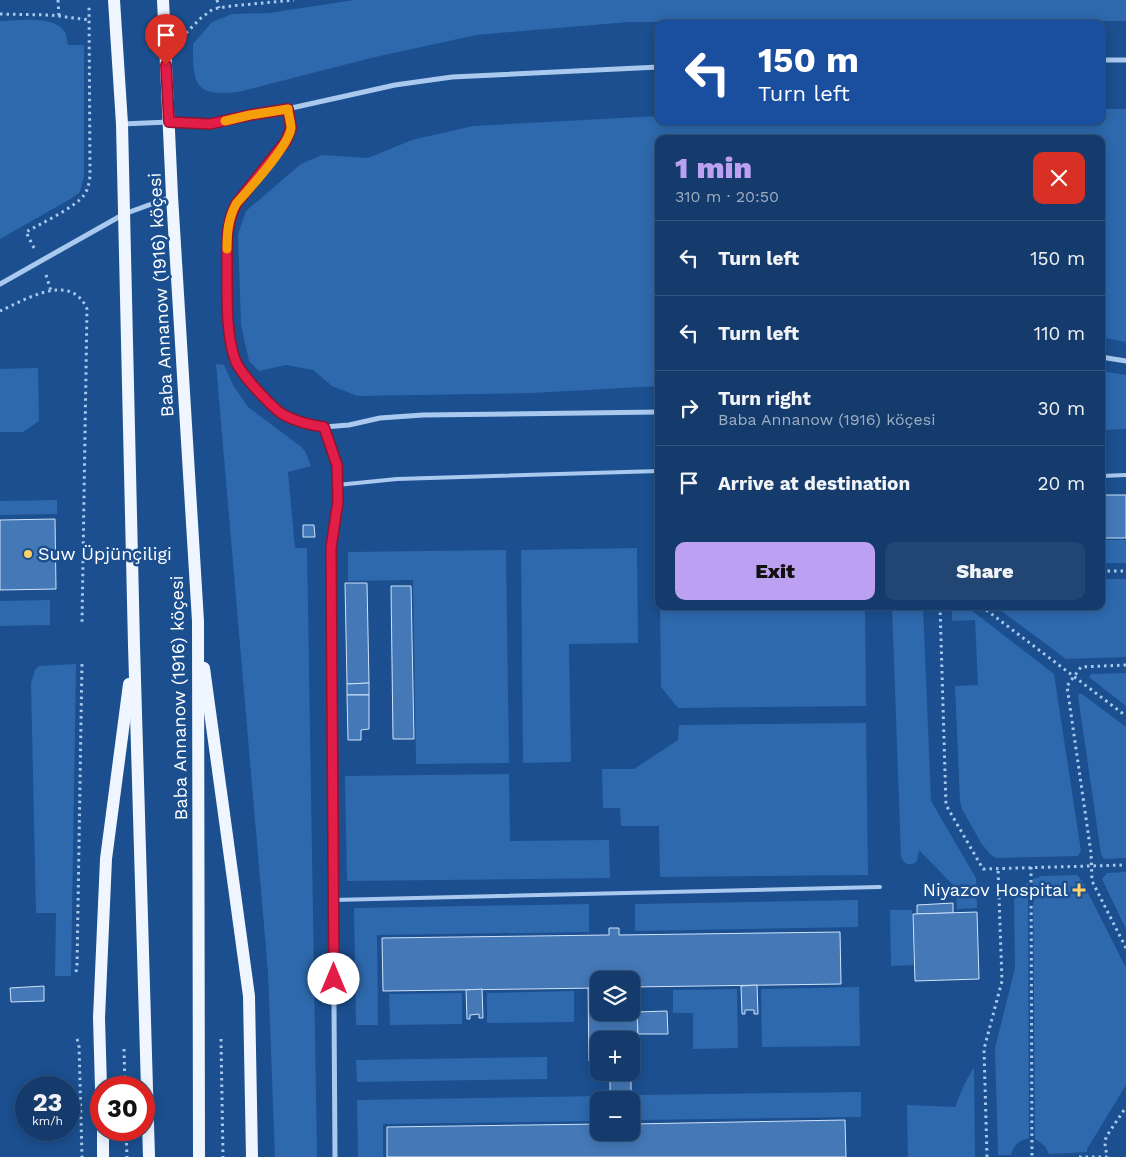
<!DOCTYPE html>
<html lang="en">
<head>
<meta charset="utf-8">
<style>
	:root { --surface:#143b6b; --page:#214673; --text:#f1f3f6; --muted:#9dadc1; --line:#33557e; --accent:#bca0f2 }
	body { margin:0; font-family:"Work Sans",sans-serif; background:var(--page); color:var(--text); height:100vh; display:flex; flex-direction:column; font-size:19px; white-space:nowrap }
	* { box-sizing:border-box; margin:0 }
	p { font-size:16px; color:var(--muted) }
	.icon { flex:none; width:28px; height:28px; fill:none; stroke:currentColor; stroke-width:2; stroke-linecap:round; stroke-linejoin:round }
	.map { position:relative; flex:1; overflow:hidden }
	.sheet { position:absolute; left:655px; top:135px; width:450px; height:475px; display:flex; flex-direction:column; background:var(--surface); border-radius:10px; box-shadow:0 2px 12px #0003,0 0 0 1px var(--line) }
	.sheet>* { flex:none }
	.top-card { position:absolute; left:655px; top:20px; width:450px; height:105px; border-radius:10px; box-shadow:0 2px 12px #0003,0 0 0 1px var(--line); background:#1a4fa0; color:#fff; overflow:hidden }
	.buttons { position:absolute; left:590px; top:971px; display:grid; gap:10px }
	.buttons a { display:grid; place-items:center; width:50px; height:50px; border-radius:10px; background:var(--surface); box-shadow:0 2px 12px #0003,0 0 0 1px var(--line); font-size:25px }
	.speed { position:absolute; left:15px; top:1076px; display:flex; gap:10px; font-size:25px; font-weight:700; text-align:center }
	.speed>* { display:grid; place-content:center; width:65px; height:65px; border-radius:50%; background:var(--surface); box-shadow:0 2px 12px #0003,0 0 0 1px var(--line); line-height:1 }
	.speed small { font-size:12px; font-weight:400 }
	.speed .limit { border:8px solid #d22; background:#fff; color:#111 }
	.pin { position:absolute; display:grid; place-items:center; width:42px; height:42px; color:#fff; margin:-51px -21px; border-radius:50% 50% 50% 0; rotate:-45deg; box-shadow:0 0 5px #0007 }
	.pin .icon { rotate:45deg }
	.me { position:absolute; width:55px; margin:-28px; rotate:0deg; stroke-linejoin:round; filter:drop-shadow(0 0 4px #0008) }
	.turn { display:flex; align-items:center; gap:18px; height:105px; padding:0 20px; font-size:22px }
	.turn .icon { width:65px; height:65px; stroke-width:2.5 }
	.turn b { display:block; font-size:35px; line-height:42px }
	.round { display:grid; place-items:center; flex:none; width:52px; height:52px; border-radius:10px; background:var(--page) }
	.summary { display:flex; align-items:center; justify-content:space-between; height:85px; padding:0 20px }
	h1 { font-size:30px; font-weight:800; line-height:38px; color:var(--accent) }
	.action { display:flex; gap:10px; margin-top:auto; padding:10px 20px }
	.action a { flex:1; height:58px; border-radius:10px; background:var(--accent); color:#111; font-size:20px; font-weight:800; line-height:58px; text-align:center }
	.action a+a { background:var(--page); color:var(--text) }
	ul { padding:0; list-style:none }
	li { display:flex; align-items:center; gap:15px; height:75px; padding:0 20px; border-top:1px solid var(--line) }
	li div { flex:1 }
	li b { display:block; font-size:19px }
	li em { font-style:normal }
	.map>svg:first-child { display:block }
	.green { fill:#2e69ad }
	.building { fill:#4478b7; stroke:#cfe3fa }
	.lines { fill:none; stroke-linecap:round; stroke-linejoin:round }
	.path { stroke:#a9c9ee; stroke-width:3; stroke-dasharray:2.5 4; stroke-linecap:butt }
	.lane { stroke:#a9c9ee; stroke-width:4 }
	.street { stroke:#a9c9ee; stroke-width:5 }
	.primary { stroke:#f0f6ff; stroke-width:12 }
	.route-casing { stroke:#92132f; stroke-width:12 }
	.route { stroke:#e11d48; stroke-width:9 }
	.slow { stroke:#f59e0b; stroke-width:9 }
	.poi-dot { fill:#ffd166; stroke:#1b4f8f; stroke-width:2 }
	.labels { text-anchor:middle; stroke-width:5; stroke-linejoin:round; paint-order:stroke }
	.street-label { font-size:18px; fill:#fff; stroke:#1b4f8f }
	.poi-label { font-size:18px; fill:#fff; stroke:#1b4f8f; text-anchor:start }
</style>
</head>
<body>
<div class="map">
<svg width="1126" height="1157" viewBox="0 0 1126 1157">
	<rect width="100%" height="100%" fill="#1b4f8f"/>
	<g class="green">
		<path d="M354,0H1126V21L629,22L476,35L371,58L238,92C193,97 193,83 193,44L212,22L232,14L269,13Z"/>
		<path d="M0,21C18,21 56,14 66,34C67,37 67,42 68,45H84V176L80,192L72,198L0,239Z"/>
		<path d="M1101,109H1126V342L1101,337V139H659V386L532,393L357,396L332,386L313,370L286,365L259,371L249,361L241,325L238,234L246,211L301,164L322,155L368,158L412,140L473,126L659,116V121H1101Z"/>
		<path d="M216,364L224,365L233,385L248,407L300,446L305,451L311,466L288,472L295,548H307L317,1157H275L268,972Z"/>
		<path d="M38,368L39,421L23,432H0V369Z"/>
		<path d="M1101,371L1126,375V429L1101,430Z"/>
		<path d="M57,500V514L0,515V501Z"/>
		<rect x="1101" y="540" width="25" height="23"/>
		<path d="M637,548L638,643L569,644L571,762L523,763L521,550Z"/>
		<path d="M506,550L509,763L416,764L413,580L348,581V552Z"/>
		<path d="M1101,579H1126V657L1066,659L995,606H1101Z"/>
		<path d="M50,600V625L0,626V601Z"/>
		<path d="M660,606H865L866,706L678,708L661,687Z"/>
		<path d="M892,606H923L931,801L976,878L977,908L957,909L956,888L919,850L917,861C910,867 904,865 901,856Z"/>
		<path d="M952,606H966L1054,674L1081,851L1078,856L997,858L991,855L981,843L962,809L960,801L955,686L978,685L975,620L952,621Z"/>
		<path d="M76,664L71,976H55L56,913H36L31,683L35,670L39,666Z"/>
		<path d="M1126,673V706L1089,677L1091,674Z"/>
		<path d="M1079,694H1082L1126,727V858L1104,859L1101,854L1078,696Z"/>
		<path d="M866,723L868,875L660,877L659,826H621L620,808H603L602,769H634L678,740L679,725Z"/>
		<path d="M509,774L510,841L609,840L610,878L347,881L345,776Z"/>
		<path d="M1126,872V929L1102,879L1107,873Z"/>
		<path d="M1077,875L1082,881L1126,968V1085L1087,1149V1152L1049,1154L1045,1146L1035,1139L1033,879L1042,876Z"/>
		<path d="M1028,882L1029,1138C1020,1140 1013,1145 1011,1155H998L995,1048L1015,968L1014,901L1016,894Z"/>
		<path d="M858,900V927L635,931V904Z"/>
		<path d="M589,904V932L377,935L378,1025H356L354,908Z"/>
		<path d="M890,910H912L914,965L891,966Z"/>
		<path d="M859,987L860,1046L762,1047L761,989Z"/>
		<path d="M737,989L738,1048L693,1049V1013H673V990Z"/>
		<path d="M574,991V1022L487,1023V993Z"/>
		<path d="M462,993V1024L390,1025L389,994Z"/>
		<path d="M547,1057V1079L357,1082L356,1060Z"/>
		<path d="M974,1067L975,1157H908L907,1105L955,1107L964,1085Z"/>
		<path d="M861,1092V1117L639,1120L638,1095Z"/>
		<path d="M603,1096V1100H599V1121L383,1124V1157H358L357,1100Z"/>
	</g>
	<g class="building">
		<rect x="1101" y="495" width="25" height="43"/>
		<path d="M55,519L56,589L0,590V520Z"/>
		<path d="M303,525H314L315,537H303Z"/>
		<path d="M345,583H367L369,683L347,684Z"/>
		<path d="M391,586H411L414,739H393Z"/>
		<path d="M369,683V695H347V684Z"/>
		<path d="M347,695H369V729L361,730V740H348Z"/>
		<path d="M953,903V913L917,914V905Z"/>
		<path d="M977,912L979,979L915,981L913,914Z"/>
		<path d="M609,928H619V935L840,932L841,984L631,987V980H599V988L383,991L382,938L609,935Z"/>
		<path d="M757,985L758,1014H754V1010H745V1014H742L741,986Z"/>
		<path d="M44,986V1001L11,1002L10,988Z"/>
		<path d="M631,987H637L638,1060H631V1040H599V1060L589,1061L588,988H599V1012H631Z"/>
		<path d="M482,989L483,1018H479V1014L470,1015V1019H467L466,990Z"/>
		<path d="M667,1011L668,1034H638L637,1012Z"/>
		<rect x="610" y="1072" width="21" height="28"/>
		<path d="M845,1120L846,1157H387V1127L599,1124V1132H631V1124Z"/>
	</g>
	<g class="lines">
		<g class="path">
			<path d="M58,0L59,16"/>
			<path d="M217,0L219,8"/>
			<path d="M0,14L50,15L90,20"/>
			<path d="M186,33L201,18L213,9L231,6L294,0"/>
			<path d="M34,248L26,232C40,224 76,207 84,195C88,190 89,183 90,176L89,6"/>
			<path d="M46,275L51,291"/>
			<path d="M0,311C25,300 71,271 87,309L82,623"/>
			<path d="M1101,571H1126"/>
			<path d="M940,606L946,805L983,869L1126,865"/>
			<path d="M981,606L1126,716"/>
			<path d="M1126,665L1081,667L1067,686L1091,853L1092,881L1126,948"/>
			<path d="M1031,867L1032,1157"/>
			<path d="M76,972L77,966L82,662"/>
			<path d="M77,1039L79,1045L82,1157"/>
			<path d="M221,1039L223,1157"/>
			<path d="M124,1049L125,1088"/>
			<path d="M126,1130L127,1157"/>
			<path d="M987,1157L984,1049L1002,981L998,868"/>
			<path d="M1079,1157H1107L1105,1144L1106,1137L1126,1107"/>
		</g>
		<g class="lane">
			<path d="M1101,476L1126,475"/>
			<path d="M337,485L397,479L659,471"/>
			<path d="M333,900L880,887"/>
		</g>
		<g class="street">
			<path d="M1101,60H1126"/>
			<path d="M287,109L291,128L286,141L236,205L231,214L227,231V304L232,348L236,363L256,389L282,414L301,423L324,427L349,425L380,418L423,415L659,412"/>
			<path d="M122,124L169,122L210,125L249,115L287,109L395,85L452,77L659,67"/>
			<path d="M0,284L124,214L171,197"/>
			<path d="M1101,357L1126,361"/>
			<path d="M324,427L337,465V501L331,548L335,1157"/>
		</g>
		<g class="primary">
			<path d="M114,0L122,124L134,645L149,1157"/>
			<path d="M163,0L172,196L198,621L199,1157"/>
			<path d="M204,668L249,996L252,1157"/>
			<path d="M101,1088L99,1018L106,859L129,684"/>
			<path d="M103,1130V1157"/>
		</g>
	</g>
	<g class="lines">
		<g class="route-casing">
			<path id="route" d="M166,65L169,122L210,124L250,115L288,109L291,128L286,141L236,204C225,226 227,248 227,271C227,297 226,338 236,362C242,375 272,408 284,415C297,422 310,425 324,427L337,465L338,501L331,548L334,979"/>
		</g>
		<use href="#route" class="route"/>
		<path class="slow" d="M225,121L250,115L288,109C288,114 291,122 291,128C289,146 249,189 236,204C228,219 227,233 227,249"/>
	</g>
	<g class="poi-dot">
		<circle cx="28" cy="554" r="5"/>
		<path d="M1076.5 882.5h5v5h5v5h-5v5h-5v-5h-5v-5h5z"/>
	</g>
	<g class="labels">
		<g class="street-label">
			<text transform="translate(161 295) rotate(-93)" y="6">Baba Annanow (1916) köçesi</text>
			<text transform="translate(179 698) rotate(-91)" y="6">Baba Annanow (1916) köçesi</text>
		</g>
		<g class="poi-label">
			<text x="38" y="560">Suw Üpjünçiligi</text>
			<text x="1068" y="896" text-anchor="end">Niyazov Hospital</text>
		</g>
	</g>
</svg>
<div class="buttons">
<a><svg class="icon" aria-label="layers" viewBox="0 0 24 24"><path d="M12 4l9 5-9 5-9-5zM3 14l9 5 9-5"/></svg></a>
<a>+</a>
<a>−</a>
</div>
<div class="speed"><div>23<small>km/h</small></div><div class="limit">30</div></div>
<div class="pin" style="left:166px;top:65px;background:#d93025"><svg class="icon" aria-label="arrive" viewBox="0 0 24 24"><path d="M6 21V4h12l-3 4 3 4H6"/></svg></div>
<svg class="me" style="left:334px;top:979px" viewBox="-20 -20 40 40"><circle r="19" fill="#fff"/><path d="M0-13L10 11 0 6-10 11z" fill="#e11d48"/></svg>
<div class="top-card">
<div class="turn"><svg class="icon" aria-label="left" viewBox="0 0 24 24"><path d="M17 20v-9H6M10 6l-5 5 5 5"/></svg><div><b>150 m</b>Turn left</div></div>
</div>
<section class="sheet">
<div class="summary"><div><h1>1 min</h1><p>310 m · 20:50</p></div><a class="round" style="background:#d93025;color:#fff"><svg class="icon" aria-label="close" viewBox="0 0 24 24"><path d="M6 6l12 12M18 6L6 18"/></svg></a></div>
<ul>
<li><svg class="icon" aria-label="left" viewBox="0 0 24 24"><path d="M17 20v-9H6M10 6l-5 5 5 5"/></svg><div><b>Turn left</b></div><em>150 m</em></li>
<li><svg class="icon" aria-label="left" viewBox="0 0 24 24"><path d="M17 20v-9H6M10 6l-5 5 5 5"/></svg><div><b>Turn left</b></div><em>110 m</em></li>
<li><svg class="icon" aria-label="right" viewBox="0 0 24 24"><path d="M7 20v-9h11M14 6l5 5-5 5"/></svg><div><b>Turn right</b><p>Baba Annanow (1916) köçesi</p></div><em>30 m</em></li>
<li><svg class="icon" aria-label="arrive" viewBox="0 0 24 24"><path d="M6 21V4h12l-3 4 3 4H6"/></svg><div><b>Arrive at destination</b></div><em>20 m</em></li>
</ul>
<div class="action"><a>Exit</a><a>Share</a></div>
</section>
</div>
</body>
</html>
